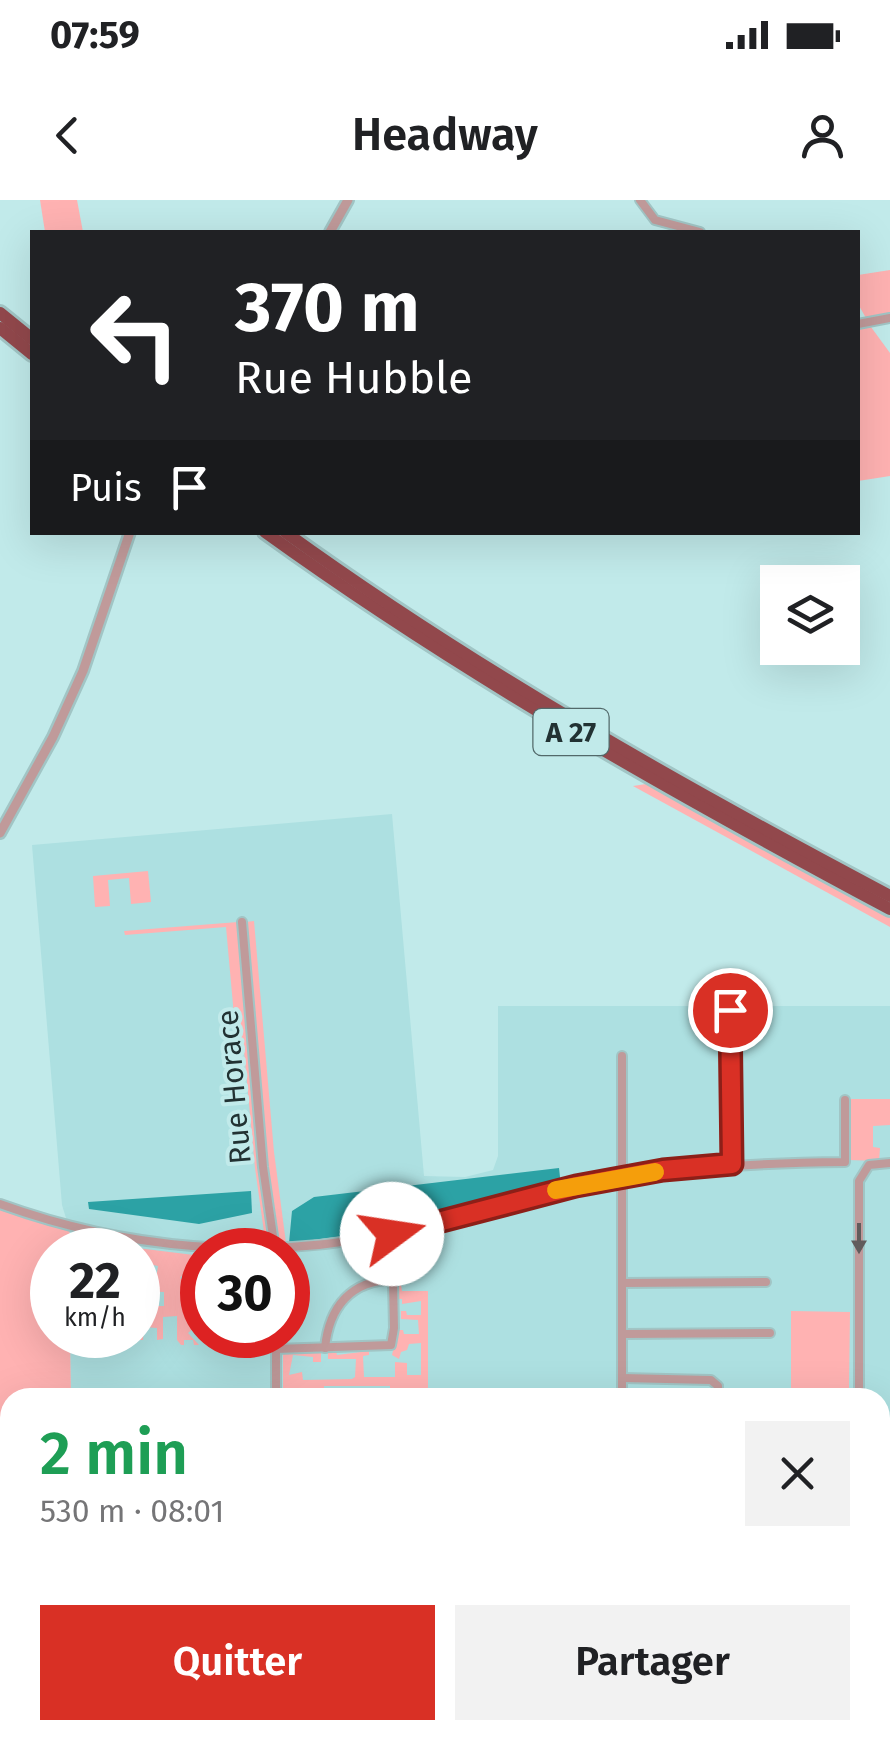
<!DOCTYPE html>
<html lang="fr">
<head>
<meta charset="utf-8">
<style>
	:root { --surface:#fff; --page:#f2f2f2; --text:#202124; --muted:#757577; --accent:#d93025 }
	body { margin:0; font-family:"Fira Sans",sans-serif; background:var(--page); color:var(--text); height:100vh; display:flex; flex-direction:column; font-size:38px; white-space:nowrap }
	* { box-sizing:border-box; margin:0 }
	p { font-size:32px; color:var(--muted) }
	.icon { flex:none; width:55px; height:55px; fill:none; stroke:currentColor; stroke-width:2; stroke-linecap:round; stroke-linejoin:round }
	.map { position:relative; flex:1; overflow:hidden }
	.drawer { position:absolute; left:0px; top:1188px; width:890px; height:352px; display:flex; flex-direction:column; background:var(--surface); border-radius:30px 30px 0 0; box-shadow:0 10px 40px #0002 }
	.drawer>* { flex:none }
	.banner { position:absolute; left:30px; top:30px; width:830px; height:305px; border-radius:0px; box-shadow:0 10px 40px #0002; background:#202124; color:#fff; overflow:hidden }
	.tools { position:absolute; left:760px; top:365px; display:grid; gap:20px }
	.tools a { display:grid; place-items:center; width:100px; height:100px; border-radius:0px; background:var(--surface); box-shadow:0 10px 40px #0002; font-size:50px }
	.speed { position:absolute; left:30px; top:1028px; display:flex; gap:20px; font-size:50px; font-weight:700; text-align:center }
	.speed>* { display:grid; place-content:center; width:130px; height:130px; border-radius:50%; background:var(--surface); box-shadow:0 10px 40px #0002; line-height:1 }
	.speed small { font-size:25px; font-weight:400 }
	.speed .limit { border:15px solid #d22; background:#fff; color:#111 }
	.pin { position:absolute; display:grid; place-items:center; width:85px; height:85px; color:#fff; margin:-42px; border:5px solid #fff; border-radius:50%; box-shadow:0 2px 10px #0007 }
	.me { position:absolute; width:110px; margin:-55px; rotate:76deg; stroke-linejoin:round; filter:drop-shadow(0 0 8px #0008) }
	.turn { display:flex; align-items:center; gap:35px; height:210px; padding:0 40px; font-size:45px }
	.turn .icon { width:130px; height:130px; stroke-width:2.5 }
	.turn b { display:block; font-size:70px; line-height:85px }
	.then { display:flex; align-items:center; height:95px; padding:0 40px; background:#0003; gap:20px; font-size:38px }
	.round { display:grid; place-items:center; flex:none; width:105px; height:105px; border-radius:0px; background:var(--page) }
	.overview { display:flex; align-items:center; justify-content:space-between; height:170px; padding:0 40px }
	h1 { font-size:60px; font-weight:600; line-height:75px; color:#1e9e55 }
	.button { display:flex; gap:20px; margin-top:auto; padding:20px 40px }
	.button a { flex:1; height:115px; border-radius:0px; background:var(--accent); color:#fff; font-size:40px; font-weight:600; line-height:115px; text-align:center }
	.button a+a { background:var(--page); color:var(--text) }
	.status { display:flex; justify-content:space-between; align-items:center; height:70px; padding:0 50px; background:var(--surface); direction:ltr }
	.status svg { height:28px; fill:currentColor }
	header { display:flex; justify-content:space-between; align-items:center; height:130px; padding:0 40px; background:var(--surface); font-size:45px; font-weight:600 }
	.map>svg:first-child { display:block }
	.built { fill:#ade0e1; fill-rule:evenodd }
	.green { fill:#ffb2b2 }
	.water { fill:#2ca2a5 }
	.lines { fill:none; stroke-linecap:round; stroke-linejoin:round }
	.minor-casing { stroke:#a1c5c5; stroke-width:12 }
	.tertiary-casing { stroke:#a1c5c5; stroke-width:14 }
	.secondary-casing { stroke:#a1c5c5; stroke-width:15 }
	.motorway-casing { stroke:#a1c5c5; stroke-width:18 }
	.minor { stroke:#c09a9a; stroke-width:8 }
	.tertiary { stroke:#c09a9a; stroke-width:9 }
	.secondary { stroke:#ae7878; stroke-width:10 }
	.motorway { stroke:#92484c; stroke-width:12 }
	.oneway { fill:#615c5c }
	.route-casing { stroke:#8d1f18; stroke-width:25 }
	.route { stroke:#d93025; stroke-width:18 }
	.slow { stroke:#f59e0b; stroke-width:18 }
	.labels { text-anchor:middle; stroke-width:8; stroke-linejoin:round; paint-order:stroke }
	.shield { fill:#c1eaea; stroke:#52696a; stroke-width:2.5 }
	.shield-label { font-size:28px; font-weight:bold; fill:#223233 }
	.street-label { font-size:30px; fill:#223233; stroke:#c1eaea }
</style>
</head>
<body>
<div class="status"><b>07:59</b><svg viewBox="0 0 49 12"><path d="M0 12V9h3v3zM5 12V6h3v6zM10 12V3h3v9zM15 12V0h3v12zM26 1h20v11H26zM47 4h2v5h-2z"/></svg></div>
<header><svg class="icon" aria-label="back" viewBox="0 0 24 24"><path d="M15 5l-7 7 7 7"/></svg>Headway<svg class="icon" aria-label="person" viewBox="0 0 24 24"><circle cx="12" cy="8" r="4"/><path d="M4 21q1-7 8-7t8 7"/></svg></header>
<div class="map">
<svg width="890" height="1539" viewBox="0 0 890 1539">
	<rect width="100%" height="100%" fill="#c1eaea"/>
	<g class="built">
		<path d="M392,614L424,976L465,977L493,970L498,956V806H890V1496H880V1198L71,1197L70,1135H138V1050H69V1028L62,1005L32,645ZM202,1050H288V1135H202Z"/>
		<path d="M110,1530H233L239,1539H108Z"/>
	</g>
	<g class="green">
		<path d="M40,0H77L83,32H45Z"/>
		<path d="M890,70V123L871,127L890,153V276L858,281V128L870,125L858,104V75Z"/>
		<path d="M646,584L890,718V727L633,586Z"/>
		<path d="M148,671L151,702L131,704L129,678L108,680L110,706L95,707L93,676Z"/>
		<path d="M254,721L274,952L286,1043L280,1044L266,952L246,722Z"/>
		<path d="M238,722L259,966L268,1032L265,1039L255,968L243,840L236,838L226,727L125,735L124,731Z"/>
		<path d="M848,899H890V925L873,926V947L880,948L879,961L848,960Z"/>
		<path d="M0,1007L69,1028L70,1035L107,1044V1050H52V1135H70L71,1197L10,1198V1395L0,1398Z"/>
		<path d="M113,1045L202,1056V1083L198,1079L200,1075L189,1067L180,1078L202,1092V1104L198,1107V1124L188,1133L199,1145H194L193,1140H184V1145H181L177,1140V1116L163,1117V1139L157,1140V1128L144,1127L143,1140H131V1136L138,1135V1106H164V1092L138,1091V1077L156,1079L158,1066L138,1062V1050H113Z"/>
		<path d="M401,1085L402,1091H428V1197H397V1191L390,1190V1186H324V1197H317L316,1190H300L299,1197H283V1151H321V1162H313V1157L293,1155L289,1175L302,1172L303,1180L352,1179L355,1177L356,1159H328V1151H336L337,1155L369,1151V1155L363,1156L364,1177H395V1162L407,1163V1175H421V1143L409,1144L407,1150L401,1152L399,1159L392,1155L398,1130H403L404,1134H419L418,1120L401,1119V1111H406L407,1115H421V1101L402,1104V1099H397V1087Z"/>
		<path d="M791,1111L850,1112L849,1190L791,1189Z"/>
	</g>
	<g class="water">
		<path d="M559,968L561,986L519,993L391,1030L289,1043L292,1011L314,997Z"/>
		<path d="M251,991L252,1013L199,1024L89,1009L88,1002Z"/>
	</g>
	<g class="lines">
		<g class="minor-casing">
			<g id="minor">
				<path d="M640,0L655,20L700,32"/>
				<path d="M858,124L890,118"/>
				<path d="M242,722L263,967L275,1050"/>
				<path d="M730,810L732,964"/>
				<path d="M0,1004C124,1049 260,1061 389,1034C454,1021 515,997 580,985C669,968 755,963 845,962V900"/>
				<path d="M622,1083L766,1082"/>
				<path d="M622,1134L770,1133"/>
				<path d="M276,1135V1198"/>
				<path d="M325,1148C329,1107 351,1080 393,1080"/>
				<path d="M276,1149L391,1145L394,1128L392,1034"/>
				<path d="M622,1178L711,1180L718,1186V1198"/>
				<path d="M622,1198V856"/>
				<path d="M859,1198V981L869,965L890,963"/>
				<path d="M880,1283H890"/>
				<path d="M880,1403H890"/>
			</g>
		</g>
		<g class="tertiary-casing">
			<g id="tertiary">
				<path d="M330,32L348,0"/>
				<path d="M0,633L53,537L83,471L130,332"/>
			</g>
		</g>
		<g class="secondary-casing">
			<g id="secondary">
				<path d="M0,1417L10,1418"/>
				<path d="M247,1530L253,1539"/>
				<path d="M711,1530L747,1531L790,1539"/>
				<path d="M845,1530L890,1537"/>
				<path d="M299,1538L310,1530"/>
				<path d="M834,1539L835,1530"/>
			</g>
		</g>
		<g class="motorway-casing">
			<g id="motorway">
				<path d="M0,113L32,139"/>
				<path d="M0,128L32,154"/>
				<path d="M265,332C463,475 675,594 890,709"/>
				<path d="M285,332C476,470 682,586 890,696"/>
			</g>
		</g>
		<use href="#minor" class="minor"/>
		<use href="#tertiary" class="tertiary"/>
		<use href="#secondary" class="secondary"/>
		<use href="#motorway" class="motorway"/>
	</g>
	<defs><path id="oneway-solid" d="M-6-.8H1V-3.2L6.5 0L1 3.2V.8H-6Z" transform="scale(2.5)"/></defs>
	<use class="oneway" href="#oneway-solid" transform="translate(859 1038) rotate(90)"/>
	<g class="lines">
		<g class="route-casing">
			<path id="route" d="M392,1034L576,986L663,970L732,964L730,810"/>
		</g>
		<use href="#route" class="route"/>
		<path class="slow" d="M556,990L655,972"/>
	</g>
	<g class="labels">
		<rect class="shield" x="533.5" y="509" width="75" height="46" rx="8"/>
		<g class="shield-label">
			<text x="571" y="542">A 27</text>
		</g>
		<g class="street-label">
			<text transform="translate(234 887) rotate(-95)" y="10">Rue Horace</text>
		</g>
	</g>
</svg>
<div class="tools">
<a><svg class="icon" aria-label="layers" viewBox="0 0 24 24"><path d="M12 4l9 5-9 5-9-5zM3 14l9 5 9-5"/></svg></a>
</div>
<div class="speed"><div>22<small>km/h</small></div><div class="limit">30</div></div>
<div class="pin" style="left:730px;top:810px;background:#d93025"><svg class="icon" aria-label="arrive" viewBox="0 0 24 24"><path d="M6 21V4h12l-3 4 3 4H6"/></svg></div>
<svg class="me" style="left:392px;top:1034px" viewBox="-20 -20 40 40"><circle r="19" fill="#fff"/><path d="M0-13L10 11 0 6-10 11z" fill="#d93025"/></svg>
<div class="banner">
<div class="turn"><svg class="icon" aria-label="left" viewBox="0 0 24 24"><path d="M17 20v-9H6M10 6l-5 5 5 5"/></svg><div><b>370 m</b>Rue Hubble</div></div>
<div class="then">Puis<svg class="icon" aria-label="arrive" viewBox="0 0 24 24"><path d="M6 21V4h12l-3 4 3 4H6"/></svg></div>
</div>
<section class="drawer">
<div class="overview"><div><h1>2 min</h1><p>530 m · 08:01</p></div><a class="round"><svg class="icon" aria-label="close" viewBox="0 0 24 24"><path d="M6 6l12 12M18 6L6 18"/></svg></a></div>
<div class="button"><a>Quitter</a><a>Partager</a></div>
</section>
</div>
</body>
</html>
